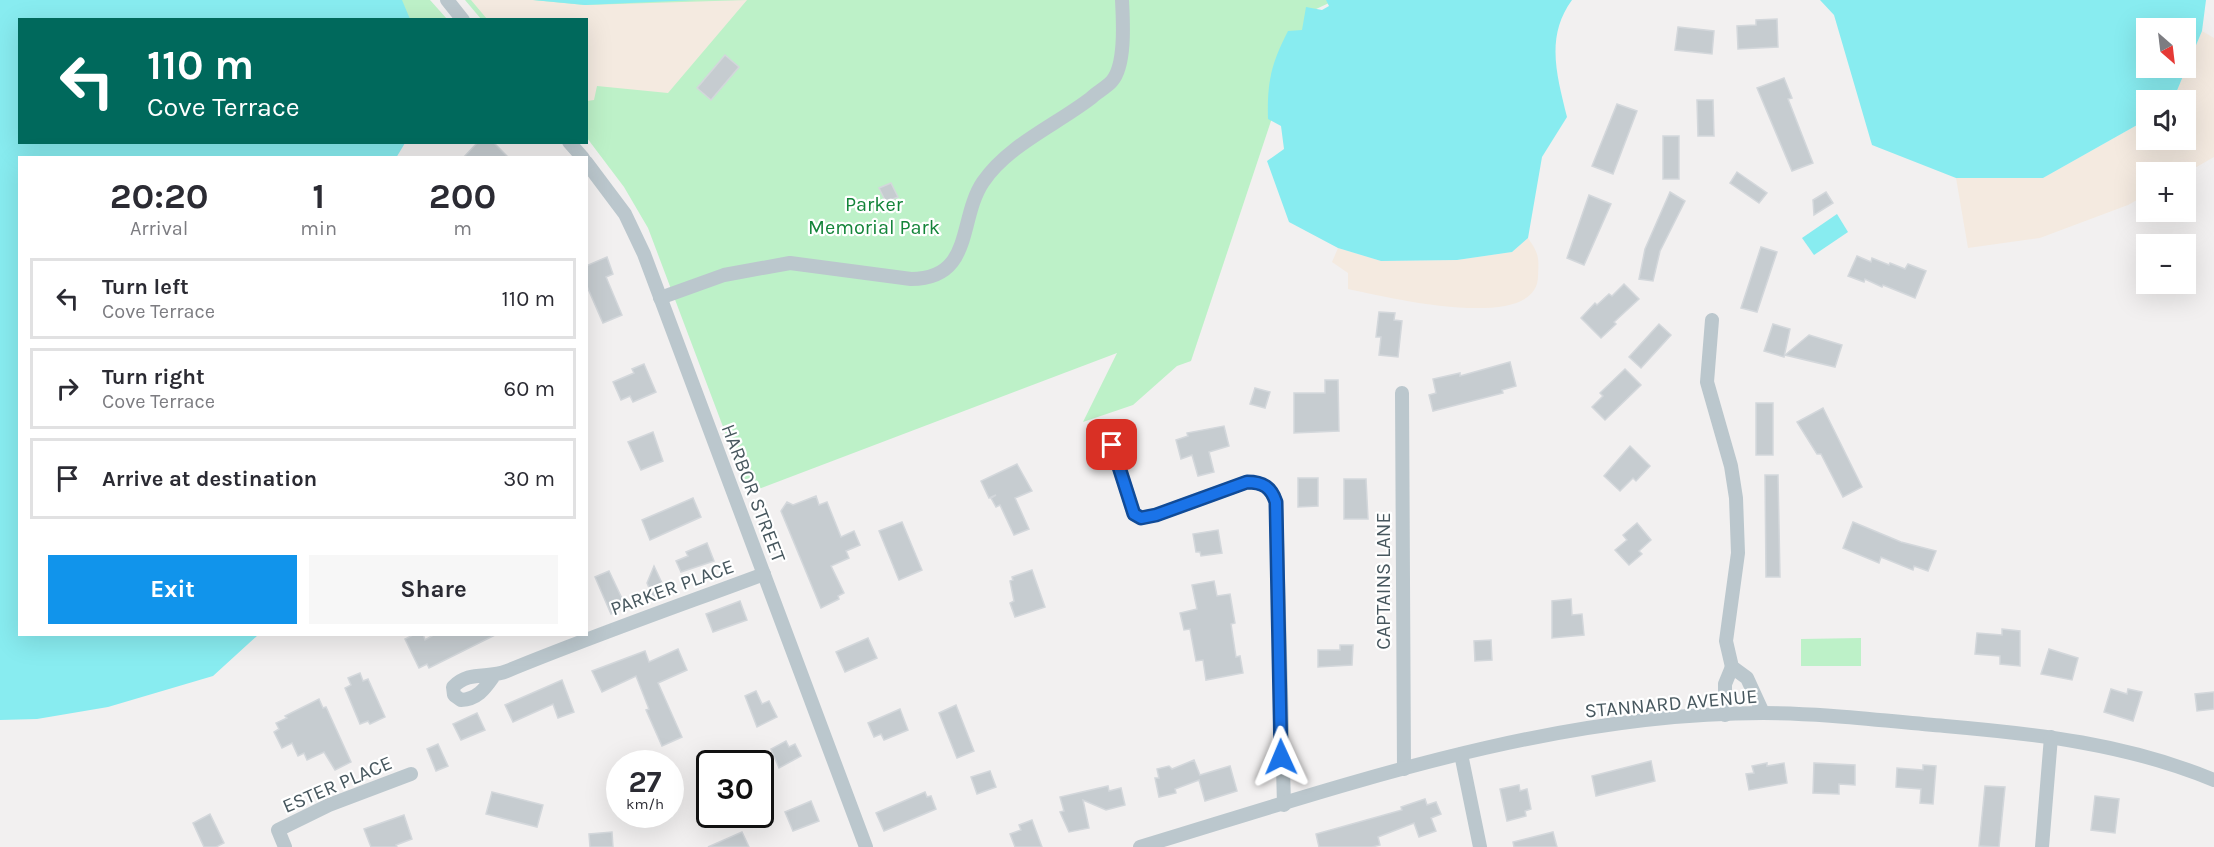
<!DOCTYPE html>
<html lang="en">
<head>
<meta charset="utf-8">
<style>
	:root { --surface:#fff; --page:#f7f7f7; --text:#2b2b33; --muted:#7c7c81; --line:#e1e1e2; --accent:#1194eb }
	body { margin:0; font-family:Karla,sans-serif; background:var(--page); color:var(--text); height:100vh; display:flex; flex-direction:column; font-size:22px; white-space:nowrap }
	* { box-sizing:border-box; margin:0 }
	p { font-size:20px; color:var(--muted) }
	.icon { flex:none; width:33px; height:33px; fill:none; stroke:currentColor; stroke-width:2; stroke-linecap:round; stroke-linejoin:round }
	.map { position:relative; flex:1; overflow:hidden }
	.sheet { position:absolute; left:18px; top:156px; width:570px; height:480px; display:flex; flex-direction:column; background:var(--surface); border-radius:0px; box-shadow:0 6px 24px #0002 }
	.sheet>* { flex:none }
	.top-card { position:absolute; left:18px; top:18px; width:570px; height:126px; border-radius:0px; box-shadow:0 6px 24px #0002; background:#00695c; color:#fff; overflow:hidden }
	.needle { width:39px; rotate:152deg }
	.tools { position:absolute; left:2136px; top:18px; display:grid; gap:12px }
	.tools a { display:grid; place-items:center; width:60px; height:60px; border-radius:0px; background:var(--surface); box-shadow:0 6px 24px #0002; font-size:30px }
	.speed { position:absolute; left:606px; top:750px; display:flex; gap:12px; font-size:30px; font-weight:700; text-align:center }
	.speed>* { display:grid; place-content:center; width:78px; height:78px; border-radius:50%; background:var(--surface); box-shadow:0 6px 24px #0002; line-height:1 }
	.speed small { font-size:15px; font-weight:400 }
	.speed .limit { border:3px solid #111; border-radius:9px; background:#fff; color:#111 }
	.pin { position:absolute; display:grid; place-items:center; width:51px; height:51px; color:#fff; margin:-26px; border-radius:12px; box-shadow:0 3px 9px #0006 }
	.me { position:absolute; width:66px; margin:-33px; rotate:359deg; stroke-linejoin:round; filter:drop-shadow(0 0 4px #0008) }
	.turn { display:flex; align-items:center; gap:21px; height:126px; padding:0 30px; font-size:27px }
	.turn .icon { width:78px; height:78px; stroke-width:2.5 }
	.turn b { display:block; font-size:42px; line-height:51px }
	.eta { display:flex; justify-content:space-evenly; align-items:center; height:102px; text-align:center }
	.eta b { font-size:36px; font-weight:700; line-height:42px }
	.button { display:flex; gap:12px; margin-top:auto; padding:12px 30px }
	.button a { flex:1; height:69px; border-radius:0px; background:var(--accent); color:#fff; font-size:24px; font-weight:700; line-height:69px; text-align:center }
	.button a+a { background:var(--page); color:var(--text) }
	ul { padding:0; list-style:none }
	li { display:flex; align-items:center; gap:18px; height:81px; margin:0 12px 9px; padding:0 18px; border:3px solid var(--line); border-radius:0px }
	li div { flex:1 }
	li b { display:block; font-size:22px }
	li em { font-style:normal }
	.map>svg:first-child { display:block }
	.green { fill:#bdf1c8 }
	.sand { fill:#f4eae0 }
	.water { fill:#88ecf0; fill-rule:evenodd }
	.building { fill:#c6ccd0; stroke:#d3d7db; stroke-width:1.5 }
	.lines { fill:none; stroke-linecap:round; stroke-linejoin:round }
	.street { stroke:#bbc7cd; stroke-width:14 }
	.route-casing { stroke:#114b97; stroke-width:15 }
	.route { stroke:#1a73e8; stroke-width:10 }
	.labels { text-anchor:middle; stroke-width:4.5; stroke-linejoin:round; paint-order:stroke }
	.park-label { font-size:20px; fill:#138439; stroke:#fff }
	.street-label { font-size:20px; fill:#47575e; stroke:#fff }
</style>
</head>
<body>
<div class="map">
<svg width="2214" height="847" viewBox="0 0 2214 847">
	<rect width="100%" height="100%" fill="#f2f0f0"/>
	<g class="green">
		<path d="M384,0H430L447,19H391Z"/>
		<path d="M465,0H1329V3L1314,10L1281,91L1191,361L1177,366L1133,405L1083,422L1117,353L748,493L648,228L624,187L587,138L586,20L481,19Z"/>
		<path d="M1861,638V666H1801V639Z"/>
	</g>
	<g class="sand">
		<path d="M471,0H533L585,5L747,0L668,93L597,86L594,100L587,101L586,20L487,19Z"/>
		<path d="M2202,31L2214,38V157L2186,173L2146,172V195L2128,205L2040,238L1968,248L1956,178H2043L2146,120V140H2186V100H2173Z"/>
		<path d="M1528,238C1539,254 1539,257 1538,276C1538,335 1382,296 1348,289V273L1332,262L1338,248L1381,261L1457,260L1512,252Z"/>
	</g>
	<g class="water">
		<path d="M0,0H402L410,19L20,20V142L405,143L396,158H20V634L258,635L213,676L108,707L37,719L0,720Z"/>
		<path d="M533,0H696L585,5Z"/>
		<path d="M1326,0H1572C1545,37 1557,76 1567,117L1542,157L1528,238L1512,252L1457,260L1381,261L1338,248L1289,222L1267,161L1284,149L1281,126L1268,119C1267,82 1271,64 1288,31L1302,30L1306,7L1322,10L1329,6Z"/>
		<path d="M1820,0H2206L2202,31L2173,100H2146V120L2043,178H1956L1872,145L1834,15ZM2146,28H2186V68H2146Z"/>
		<path d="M1837,214L1848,232L1814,255L1802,238Z"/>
	</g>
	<g class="building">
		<path d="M1777,19L1778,47L1738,49L1737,26L1756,25V20Z"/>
		<path d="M1678,27L1714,31L1712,54L1675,50Z"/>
		<path d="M725,55L739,67L711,100L697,88Z"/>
		<path d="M1784,78L1792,98L1788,99L1813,163L1792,171L1757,88Z"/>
		<path d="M1697,100H1713L1714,136H1698Z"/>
		<path d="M1617,104L1637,111L1613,174L1592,166Z"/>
		<rect x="1663" y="136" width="16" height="43"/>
		<path d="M478,142H493L509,158H463Z"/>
		<path d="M1737,172L1767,193L1759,203L1730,183Z"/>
		<path d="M891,183L898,197L886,202L879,188Z"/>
		<path d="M1670,192L1685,201L1660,251L1653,281L1639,279L1645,249Z"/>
		<path d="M1826,192L1833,203L1814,215L1813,200Z"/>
		<path d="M1589,195L1611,204L1584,265L1567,258Z"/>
		<path d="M1761,247L1777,252L1757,312L1741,308Z"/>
		<path d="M1857,256L1871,262L1872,258L1889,265L1890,263L1905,269L1908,264L1926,271L1915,298L1883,285L1882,287L1865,279L1864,282L1848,276Z"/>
		<path d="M607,257L613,274L606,277L622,315L603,323L586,284V266Z"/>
		<path d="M1624,284L1639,299L1614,322L1616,324L1601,338L1581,318L1595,303L1597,305L1609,294L1612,296Z"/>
		<path d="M1379,312L1395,313L1394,320L1402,321L1398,357L1379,355L1381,337H1376Z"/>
		<path d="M1659,324L1671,335L1641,368L1629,357Z"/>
		<path d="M1773,324L1790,329L1784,357L1764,351Z"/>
		<path d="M1809,335L1842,345L1835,367L1785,355Z"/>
		<path d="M1510,362L1516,386L1502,390L1503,393L1433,411L1429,395L1436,393L1433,379L1460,373V376Z"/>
		<path d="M644,364L656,392L633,402L630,396L621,400L613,382L634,373L632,369Z"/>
		<path d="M1625,369L1641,385L1605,420L1592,407L1603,396L1600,393Z"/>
		<path d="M1325,380H1338L1339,431L1294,433V393H1325Z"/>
		<path d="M1255,388L1270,392L1265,408L1250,404Z"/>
		<rect x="1756" y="403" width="17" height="52"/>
		<path d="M1823,408L1862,487L1843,497L1821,454H1817L1797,422Z"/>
		<path d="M1224,426L1229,446L1209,452L1214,472L1198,476L1192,455L1181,459L1176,440L1188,436L1187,433Z"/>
		<path d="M653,432L663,461L641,470L628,442Z"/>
		<path d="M1630,446L1650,466L1636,481L1633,478L1620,491L1604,476Z"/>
		<path d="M1017,464L1032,491L1015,498L1029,529L1014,535L1000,505L996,507L991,498L996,495L989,498L981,481Z"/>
		<path d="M1765,475H1778L1780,577H1766Z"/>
		<path d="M1298,478H1318V506L1298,507Z"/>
		<path d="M1344,479H1366L1368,519H1344Z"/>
		<path d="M816,496L819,505L827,502L841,537L854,531L860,545L846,551L849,558L831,566L844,593L838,596L839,599L821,608L781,511L787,502L793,505Z"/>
		<path d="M693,498L701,517L650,540L642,520Z"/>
		<path d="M902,522L922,570L899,580L879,531Z"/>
		<path d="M1853,522L1901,542L1936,551L1928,571L1914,566L1913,570L1881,557L1879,563L1843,548Z"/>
		<path d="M1637,523L1651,540L1639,551L1642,554L1629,565L1615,550L1627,540L1623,535Z"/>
		<path d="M1218,530L1222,553L1201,556L1200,552H1196L1193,534Z"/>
		<path d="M707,543L714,561L681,572L676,561L688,556L686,552Z"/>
		<path d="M654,566L668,596L655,602L647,583Z"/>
		<path d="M1032,570L1045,607L1015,617L1010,603L1014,601L1010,581L1013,580L1012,577Z"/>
		<path d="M609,571L626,607L611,614L595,577Z"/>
		<path d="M1214,581L1217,596L1230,594L1235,623L1231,624L1236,657L1240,656L1243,673L1206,680L1203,660L1196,661L1190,629L1184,630L1180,613L1197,609L1192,585Z"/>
		<path d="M1571,599L1572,615L1582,614L1584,635L1552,638V601Z"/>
		<path d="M740,601L747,620L713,632L706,614Z"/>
		<path d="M2002,629L2020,631V666L2000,664V656L1975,654L1977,633L2002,635Z"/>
		<path d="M415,634H423L425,640L435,634H497L429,668L427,664L419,668L405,639Z"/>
		<path d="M868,638L877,658L845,672L836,652Z"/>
		<path d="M1491,640L1492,660L1475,661L1474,641Z"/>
		<path d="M1340,645H1353L1352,665L1318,667V650H1340Z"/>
		<path d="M678,649L687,670L658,683L682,737L662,746L646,710L649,709L636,676L602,692L592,671L645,651L649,662Z"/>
		<path d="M2049,649L2078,658L2072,680L2041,674Z"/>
		<path d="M360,673L363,681L368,679L385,717L370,724L368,721L360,724L345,688L351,685L348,678Z"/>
		<path d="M562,680L574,712L558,718L553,704L513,722L505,705Z"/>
		<path d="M2111,689L2127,694L2128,689L2142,692L2133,721L2104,712Z"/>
		<path d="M756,691L762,704L769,701L777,717L757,727L745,696Z"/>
		<path d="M2214,692V709L2197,711L2195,694Z"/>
		<path d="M319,699L323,708L326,707L351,762L335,770L324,752L307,760L304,753L298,756L292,743L282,748L274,732L279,729L276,723L287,718L285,716Z"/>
		<path d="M956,705L974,751L957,758L939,713Z"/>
		<path d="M900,709L908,730L884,740L881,734L874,737L868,723Z"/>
		<path d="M477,713L485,730L461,740L453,724Z"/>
		<path d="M786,741L789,747L795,744L801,756L779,768L771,749Z"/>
		<path d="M438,744L448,766L436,771L427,749Z"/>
		<path d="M1194,760L1200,775L1230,766L1237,791L1205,801L1199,780L1175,789L1176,793L1159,797L1155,778H1159L1157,769L1169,766L1172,769Z"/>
		<path d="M1651,761L1655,781L1596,796L1592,776Z"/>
		<path d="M1767,763V766L1784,763L1787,783L1749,790L1746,774L1754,773L1752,766Z"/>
		<path d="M1814,763L1855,765V785L1839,784V794L1813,793Z"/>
		<path d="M1923,765L1936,766L1933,804L1920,803L1921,789L1896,787L1897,768L1923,770Z"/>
		<path d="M990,771L996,787L977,794L971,777Z"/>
		<path d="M1519,785L1520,791L1527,789L1531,809L1525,811L1526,816L1507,821L1500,789Z"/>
		<path d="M1108,786L1109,791L1121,788L1125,805L1106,810L1083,800L1089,828L1069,832L1060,812L1064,811L1060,797Z"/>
		<path d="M1985,786L2005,787L1999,847L1979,846Z"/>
		<path d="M492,792L543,805L537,827L486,814Z"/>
		<path d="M925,792L927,797L931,796L936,809L884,831L876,813Z"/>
		<path d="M2095,796L2119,799L2115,833L2091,830Z"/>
		<path d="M1425,799L1427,805L1436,802L1441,814L1431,818L1436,831L1419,837L1414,823L1378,837L1380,845L1372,847H1319L1316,834L1402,810L1401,807Z"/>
		<path d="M811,801L819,821L793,831L785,812Z"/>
		<path d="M210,814L224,843L216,847H204L193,823Z"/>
		<path d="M404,815L412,839L396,845L397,847H371L364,829Z"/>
		<path d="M1032,820L1042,847H1015L1010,834L1021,830L1019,825Z"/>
		<path d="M612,832L613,847H590L589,834Z"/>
		<path d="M742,832L749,847H708Z"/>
		<path d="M1553,832L1557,847H1514L1513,842Z"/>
	</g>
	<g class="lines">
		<g class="street">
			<path d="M447,0L463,20"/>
			<path d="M569,142L583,158"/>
			<path d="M586,162L625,214L644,254L866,847"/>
			<path d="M660,298L724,275L790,263L911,279C974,279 958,219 983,182C1008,145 1056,125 1091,98C1097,92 1107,87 1112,81C1126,65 1123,20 1122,0"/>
			<path d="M1712,320L1707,382L1731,466L1736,498L1738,553L1726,641L1732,667L1747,678L1763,713"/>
			<path d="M1402,393L1404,769"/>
			<path d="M1112,445L1134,514L1141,518L1156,515L1247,482C1263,482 1271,487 1276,502L1284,805"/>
			<path d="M493,677C484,690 477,699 461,700L454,695L453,687C469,670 488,679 507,671C592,636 678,606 764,574"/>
			<path d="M1725,715V684L1732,667"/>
			<path d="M1461,754L1480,847"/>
			<path d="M285,847L278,830L329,805L411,774"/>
			<path d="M1140,847C1342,786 1549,713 1763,713C1824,713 1885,721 1945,726C2038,734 2127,744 2214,780"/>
			<path d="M2042,847L2051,737"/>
		</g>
	</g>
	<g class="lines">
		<g class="route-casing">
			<path id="route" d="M1112,445L1134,514L1141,518L1156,515L1247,482C1263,482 1271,487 1276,502L1281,757"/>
		</g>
		<use href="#route" class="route"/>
	</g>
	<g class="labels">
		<g class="park-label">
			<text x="874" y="211">Parker<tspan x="874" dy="23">Memorial Park</tspan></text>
		</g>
		<g class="street-label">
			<text transform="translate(754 493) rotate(69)" y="7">HARBOR STREET</text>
			<text transform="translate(1383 581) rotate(-90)" y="7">CAPTAINS LANE</text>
			<text transform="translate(672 587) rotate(-20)" y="7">PARKER PLACE</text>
			<text transform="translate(1671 703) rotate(-5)" y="7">STANNARD AVENUE</text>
			<text transform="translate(337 784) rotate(-23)" y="7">ESTER PLACE</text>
		</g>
	</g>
</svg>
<div class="tools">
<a><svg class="needle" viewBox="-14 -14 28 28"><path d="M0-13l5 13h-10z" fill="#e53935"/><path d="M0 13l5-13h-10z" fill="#7c7c81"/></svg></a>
<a><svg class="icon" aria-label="sound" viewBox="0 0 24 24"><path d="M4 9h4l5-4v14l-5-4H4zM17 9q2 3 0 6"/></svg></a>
<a>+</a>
<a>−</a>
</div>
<div class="speed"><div>27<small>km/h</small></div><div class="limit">30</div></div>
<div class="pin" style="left:1112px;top:445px;background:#d93025"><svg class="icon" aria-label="arrive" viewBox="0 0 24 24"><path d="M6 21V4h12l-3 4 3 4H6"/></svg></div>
<svg class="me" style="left:1281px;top:757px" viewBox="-20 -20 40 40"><path d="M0-17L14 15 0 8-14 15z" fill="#1a73e8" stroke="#fff" stroke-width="4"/></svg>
<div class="top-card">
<div class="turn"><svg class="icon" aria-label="left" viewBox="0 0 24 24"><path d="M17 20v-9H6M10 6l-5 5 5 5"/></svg><div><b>110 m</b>Cove Terrace</div></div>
</div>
<section class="sheet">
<div class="eta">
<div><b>20:20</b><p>Arrival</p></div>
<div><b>1</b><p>min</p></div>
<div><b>200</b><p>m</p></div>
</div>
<ul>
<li><svg class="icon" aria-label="left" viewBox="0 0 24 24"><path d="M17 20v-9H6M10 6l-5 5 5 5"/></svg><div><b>Turn left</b><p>Cove Terrace</p></div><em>110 m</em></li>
<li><svg class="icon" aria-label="right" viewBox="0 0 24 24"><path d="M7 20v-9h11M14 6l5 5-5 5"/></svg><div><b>Turn right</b><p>Cove Terrace</p></div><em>60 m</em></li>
<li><svg class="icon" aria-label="arrive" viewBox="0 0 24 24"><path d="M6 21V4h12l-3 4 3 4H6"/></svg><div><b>Arrive at destination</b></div><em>30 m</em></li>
</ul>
<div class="button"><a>Exit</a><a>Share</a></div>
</section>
</div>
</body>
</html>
